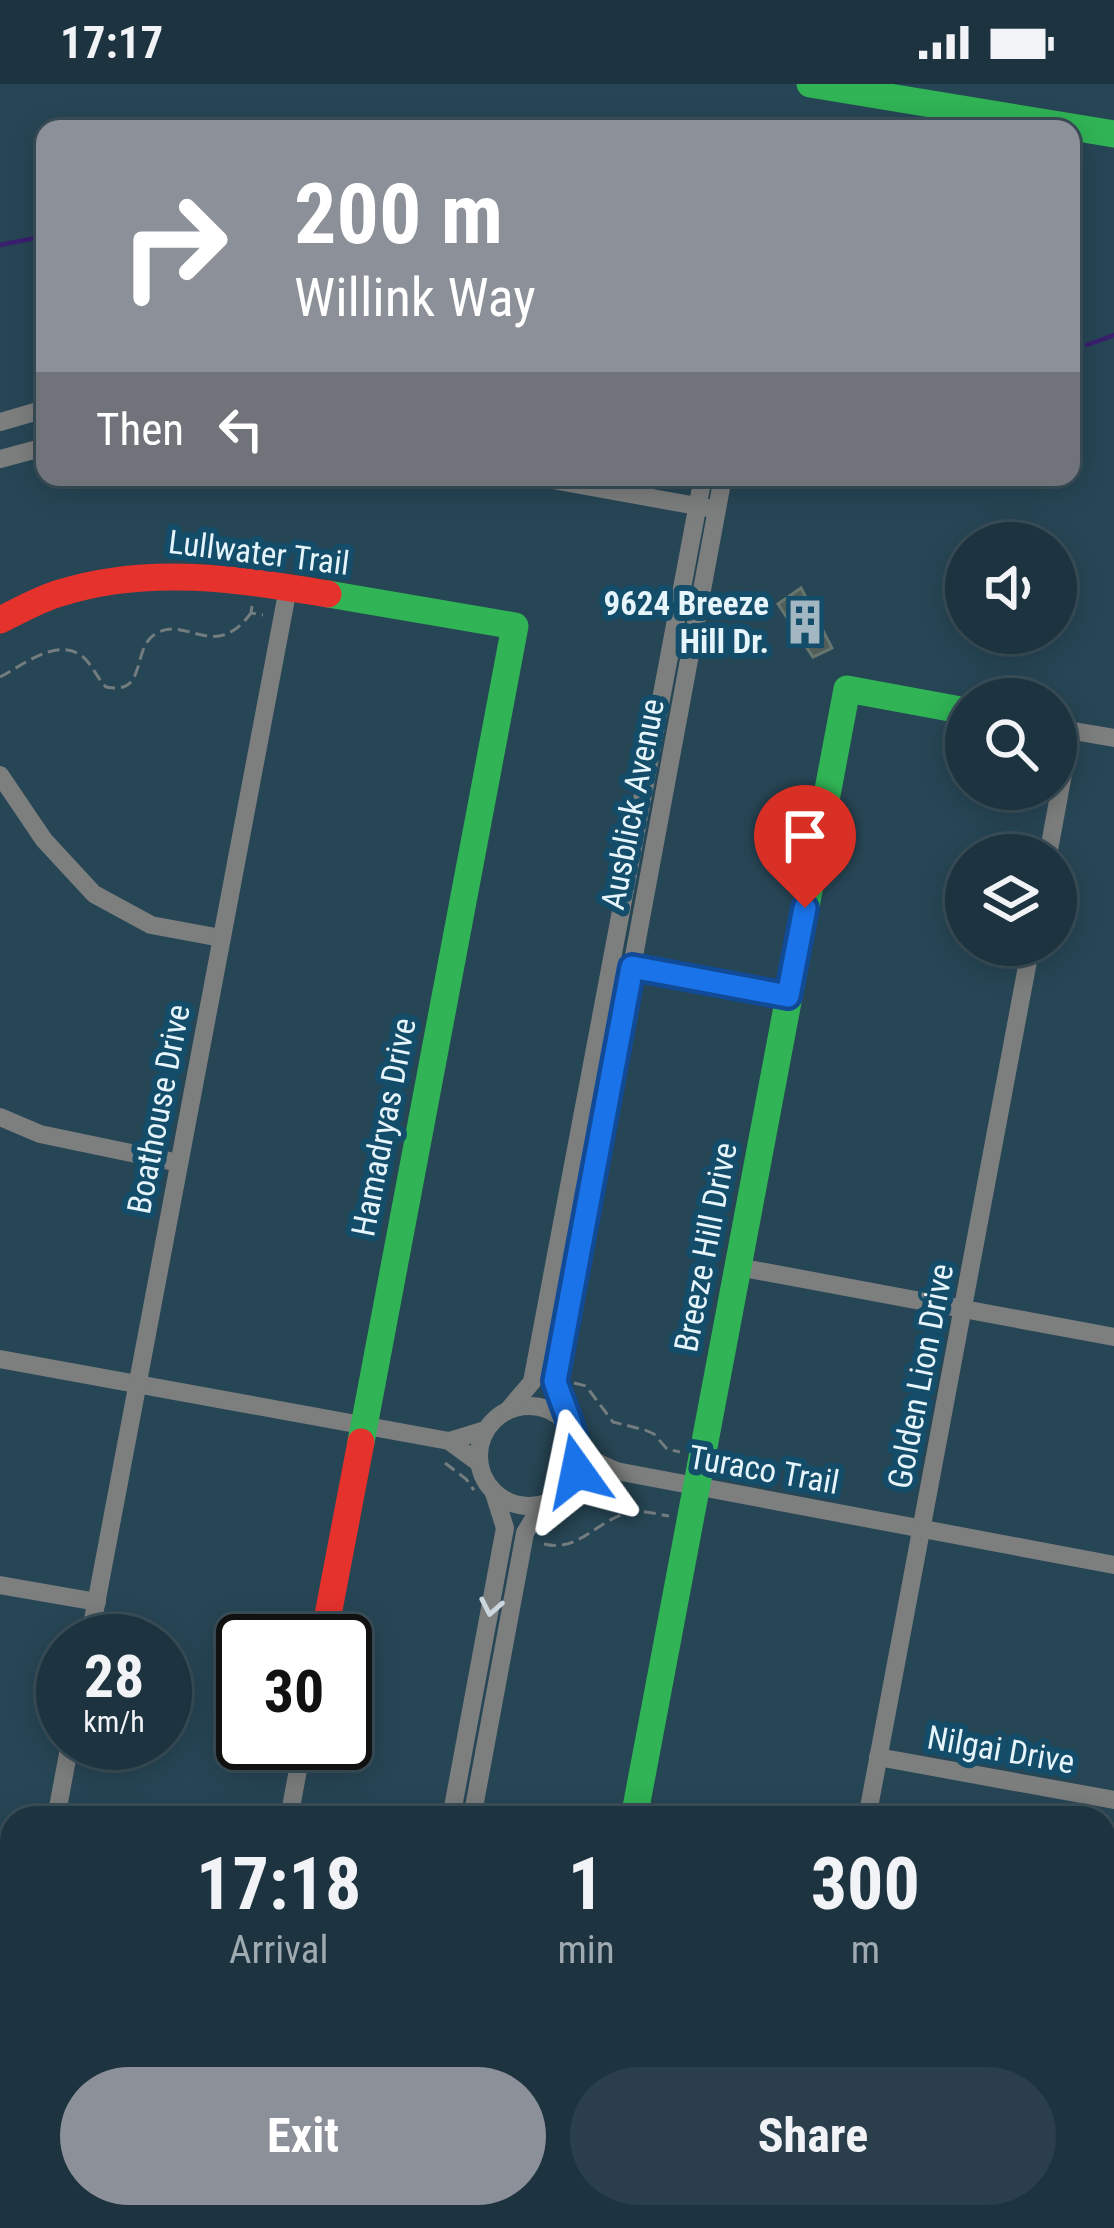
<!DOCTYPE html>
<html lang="en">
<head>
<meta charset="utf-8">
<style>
	:root { --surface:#1d3440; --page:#2a3f4b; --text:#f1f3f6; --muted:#a0aab1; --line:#3b4f59; --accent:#8c9099 }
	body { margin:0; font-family:"Roboto Condensed",sans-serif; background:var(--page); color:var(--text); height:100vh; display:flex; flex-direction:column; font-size:45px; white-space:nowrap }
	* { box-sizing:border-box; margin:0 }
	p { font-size:39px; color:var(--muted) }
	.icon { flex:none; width:66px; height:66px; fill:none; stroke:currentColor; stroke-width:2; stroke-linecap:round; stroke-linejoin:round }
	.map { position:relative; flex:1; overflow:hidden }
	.sheet { position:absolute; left:0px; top:1722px; width:1116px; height:423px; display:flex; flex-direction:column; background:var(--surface); border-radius:36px 36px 0 0; box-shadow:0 6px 30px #0003,0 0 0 3px var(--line) }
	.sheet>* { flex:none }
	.top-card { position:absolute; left:36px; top:36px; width:1044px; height:366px; border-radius:24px; box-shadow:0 6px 30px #0003,0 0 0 3px var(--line); background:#8c9099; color:#fff; overflow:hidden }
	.controls { position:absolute; left:945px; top:438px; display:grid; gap:24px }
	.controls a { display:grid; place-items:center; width:132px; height:132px; border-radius:50%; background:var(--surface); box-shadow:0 6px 30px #0003,0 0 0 3px var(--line); font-size:60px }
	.speed { position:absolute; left:36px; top:1530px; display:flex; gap:24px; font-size:60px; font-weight:700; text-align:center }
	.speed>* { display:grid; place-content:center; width:156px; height:156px; border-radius:50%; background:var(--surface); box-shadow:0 6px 30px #0003,0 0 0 3px var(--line); line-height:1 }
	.speed small { font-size:30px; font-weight:400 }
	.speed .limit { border:6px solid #111; border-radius:18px; background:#fff; color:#111 }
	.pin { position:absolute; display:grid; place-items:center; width:102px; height:102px; color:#fff; margin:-123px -51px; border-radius:50% 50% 50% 0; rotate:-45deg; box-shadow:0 0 12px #0007 }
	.pin .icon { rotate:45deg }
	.me { position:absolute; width:132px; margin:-66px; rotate:348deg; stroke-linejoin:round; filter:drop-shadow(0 0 9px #0008) }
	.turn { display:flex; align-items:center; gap:42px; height:252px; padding:0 60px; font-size:54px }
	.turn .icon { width:156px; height:156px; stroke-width:2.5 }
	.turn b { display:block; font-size:84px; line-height:102px }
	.then { display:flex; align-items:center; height:114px; padding:0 60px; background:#0003; gap:24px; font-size:45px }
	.eta { display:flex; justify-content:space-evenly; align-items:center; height:204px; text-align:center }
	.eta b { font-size:72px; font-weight:700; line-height:84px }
	.cta { display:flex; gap:24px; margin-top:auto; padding:24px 60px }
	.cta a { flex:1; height:138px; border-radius:72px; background:var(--accent); color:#fff; font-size:48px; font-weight:700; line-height:138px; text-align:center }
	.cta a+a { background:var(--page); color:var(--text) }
	.status { display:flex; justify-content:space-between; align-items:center; height:84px; padding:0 60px; background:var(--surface); direction:ltr }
	.status svg { height:33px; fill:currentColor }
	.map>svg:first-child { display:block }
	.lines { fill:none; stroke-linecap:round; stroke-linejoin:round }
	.stream { stroke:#3a1f6f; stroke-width:4.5 }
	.building { fill:#4e5d57; stroke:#66766f; stroke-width:3 }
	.path { stroke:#737c7f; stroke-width:3; stroke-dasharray:12 6; stroke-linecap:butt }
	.street { stroke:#7d7f7f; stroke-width:18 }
	.fast { stroke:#30b455; stroke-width:27 }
	.jam { stroke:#e5322d; stroke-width:27 }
	.oneway { stroke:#ccd7dd }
	.route-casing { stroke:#114b97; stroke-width:30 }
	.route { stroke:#1a73e8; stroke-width:21 }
	.labels { text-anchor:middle; stroke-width:12; stroke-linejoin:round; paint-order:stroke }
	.street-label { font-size:33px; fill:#e6f4fc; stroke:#134d69 }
	.poi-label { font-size:33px; font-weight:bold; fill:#e6f4fc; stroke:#134d69; text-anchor:end }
</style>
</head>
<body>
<div class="status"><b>17:17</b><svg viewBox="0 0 49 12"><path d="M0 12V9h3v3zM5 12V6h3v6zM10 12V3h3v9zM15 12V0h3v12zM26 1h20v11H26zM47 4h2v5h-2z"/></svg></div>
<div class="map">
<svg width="1114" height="2144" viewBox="0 0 1114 2144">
	<rect width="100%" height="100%" fill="#274655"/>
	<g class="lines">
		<g class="stream">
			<path d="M0,161L45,152"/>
			<path d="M1087,261L1114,251"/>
		</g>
	</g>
	<path class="building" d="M801,504L832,564L813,573L778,520Z"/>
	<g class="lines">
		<g class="path">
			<path d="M252,522L251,529L263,531"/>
			<path d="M0,593C22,582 56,553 82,572C92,580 97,594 106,603C149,612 130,563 157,549C187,532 215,578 251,529"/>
			<path d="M574,1299L586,1302L613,1338L645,1346L654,1350L667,1365L680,1368"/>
			<path d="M445,1379L466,1395L474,1406"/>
			<path d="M544,1460C578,1469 597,1436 628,1429C641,1425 655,1430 669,1432"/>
			<path d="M0,1750L12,1759"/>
		</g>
		<g class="street">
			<path d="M0,338L45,325"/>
			<path d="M0,375L45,363"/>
			<path d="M536,393L708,424"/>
			<path d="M1056,644L1114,654"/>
			<path d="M0,691L44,756L94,810L151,841L221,854"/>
			<path d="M1048,771L1071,647"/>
			<path d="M622,881L788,912"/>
			<path d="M0,1033L40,1050L179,1079"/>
			<path d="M738,1183L1114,1253"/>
			<path d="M0,1275L449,1357"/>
			<circle cx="529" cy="1372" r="50"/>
			<path d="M509,1325L532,1298L703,393"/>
			<path d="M568,1340L555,1297L723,393"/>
			<path d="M479,1379L449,1357L485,1346"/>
			<path d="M616,1387L1114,1481"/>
			<path d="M570,1402L616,1387L579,1370"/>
			<path d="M0,1501L97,1518"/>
			<path d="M89,1557L288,504"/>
			<path d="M878,1673L1114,1716"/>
			<path d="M56,1734L70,1659"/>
			<path d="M289,1734L303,1659"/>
			<path d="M451,1734L505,1444L494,1409"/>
			<path d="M472,1734L525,1449L542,1421"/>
			<path d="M867,1734L1031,861"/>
			<path d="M0,2037L12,1972"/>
			<path d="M212,2144L214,2133"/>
			<path d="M373,2144L375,2133"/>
			<path d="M397,2144L399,2133"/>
			<path d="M556,2144L558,2133"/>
			<path d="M789,2144L791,2133"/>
			<path d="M1021,2144L1023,2133"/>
		</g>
		<g class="fast">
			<path d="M810,0L1114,50"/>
			<path d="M328,510L515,542L361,1358"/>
			<path d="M634,1734L847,605L966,627"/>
		</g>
		<g class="jam">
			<path d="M0,536C19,527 39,515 60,509C149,481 238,495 328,510"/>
			<path d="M323,1557L361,1358"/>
		</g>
	</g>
	<defs><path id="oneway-chevron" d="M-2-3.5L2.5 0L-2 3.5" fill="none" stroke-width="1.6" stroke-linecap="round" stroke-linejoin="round" transform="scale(3)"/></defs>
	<use class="oneway" href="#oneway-chevron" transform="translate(491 1523) rotate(101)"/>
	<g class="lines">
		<g class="route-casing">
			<path id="route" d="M577,1387C581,1357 564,1326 555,1297L632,883L788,912L805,824"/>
		</g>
		<use href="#route" class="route"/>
	</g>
	<defs>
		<g id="building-bare" transform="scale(3.6)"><path d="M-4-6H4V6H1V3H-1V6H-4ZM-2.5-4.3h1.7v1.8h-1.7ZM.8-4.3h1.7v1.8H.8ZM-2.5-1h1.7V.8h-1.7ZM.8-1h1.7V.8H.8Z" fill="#a3b7c2" stroke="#134d69" stroke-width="2.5" paint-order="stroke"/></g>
	</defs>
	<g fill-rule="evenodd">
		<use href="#building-bare" x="805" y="538"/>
	</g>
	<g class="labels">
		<g class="street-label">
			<text transform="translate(259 468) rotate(7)" y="12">Lullwater Trail</text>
			<text transform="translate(632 720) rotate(-79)" y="12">Ausblick Avenue</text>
			<text transform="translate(158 1025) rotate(-79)" y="12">Boathouse Drive</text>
			<text transform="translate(383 1043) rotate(-79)" y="12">Hamadryas Drive</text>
			<text transform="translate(705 1163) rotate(-79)" y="12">Breeze Hill Drive</text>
			<text transform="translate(920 1292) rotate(-79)" y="12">Golden Lion Drive</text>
			<text transform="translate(764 1385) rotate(10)" y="12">Turaco Trail</text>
			<text transform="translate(1001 1665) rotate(10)" y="12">Nilgai Drive</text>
		</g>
		<g class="poi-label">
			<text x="769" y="531">9624 Breeze<tspan x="769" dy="38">Hill Dr.</tspan></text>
		</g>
	</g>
</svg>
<div class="controls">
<a><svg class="icon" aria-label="sound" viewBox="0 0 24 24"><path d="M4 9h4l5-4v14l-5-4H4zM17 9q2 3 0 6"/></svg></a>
<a><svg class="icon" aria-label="search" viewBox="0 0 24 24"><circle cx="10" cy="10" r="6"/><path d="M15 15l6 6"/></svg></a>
<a><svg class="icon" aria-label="layers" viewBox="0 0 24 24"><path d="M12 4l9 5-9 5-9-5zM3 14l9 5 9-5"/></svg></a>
</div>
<div class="speed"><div>28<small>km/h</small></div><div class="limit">30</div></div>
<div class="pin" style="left:805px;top:824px;background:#d93025"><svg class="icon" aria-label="arrive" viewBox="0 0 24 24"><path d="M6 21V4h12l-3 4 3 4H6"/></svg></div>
<svg class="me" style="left:577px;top:1387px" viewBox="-20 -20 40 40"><path d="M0-17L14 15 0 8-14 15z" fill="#1a73e8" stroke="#fff" stroke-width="4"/></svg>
<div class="top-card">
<div class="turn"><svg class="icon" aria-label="right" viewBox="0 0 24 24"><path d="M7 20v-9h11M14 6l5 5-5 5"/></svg><div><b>200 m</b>Willink Way</div></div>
<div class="then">Then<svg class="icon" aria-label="left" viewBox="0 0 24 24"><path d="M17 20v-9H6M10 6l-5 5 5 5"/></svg></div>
</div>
<section class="sheet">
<div class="eta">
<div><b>17:18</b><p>Arrival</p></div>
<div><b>1</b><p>min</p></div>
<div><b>300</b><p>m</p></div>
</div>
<div class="cta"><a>Exit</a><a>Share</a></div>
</section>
</div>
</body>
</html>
